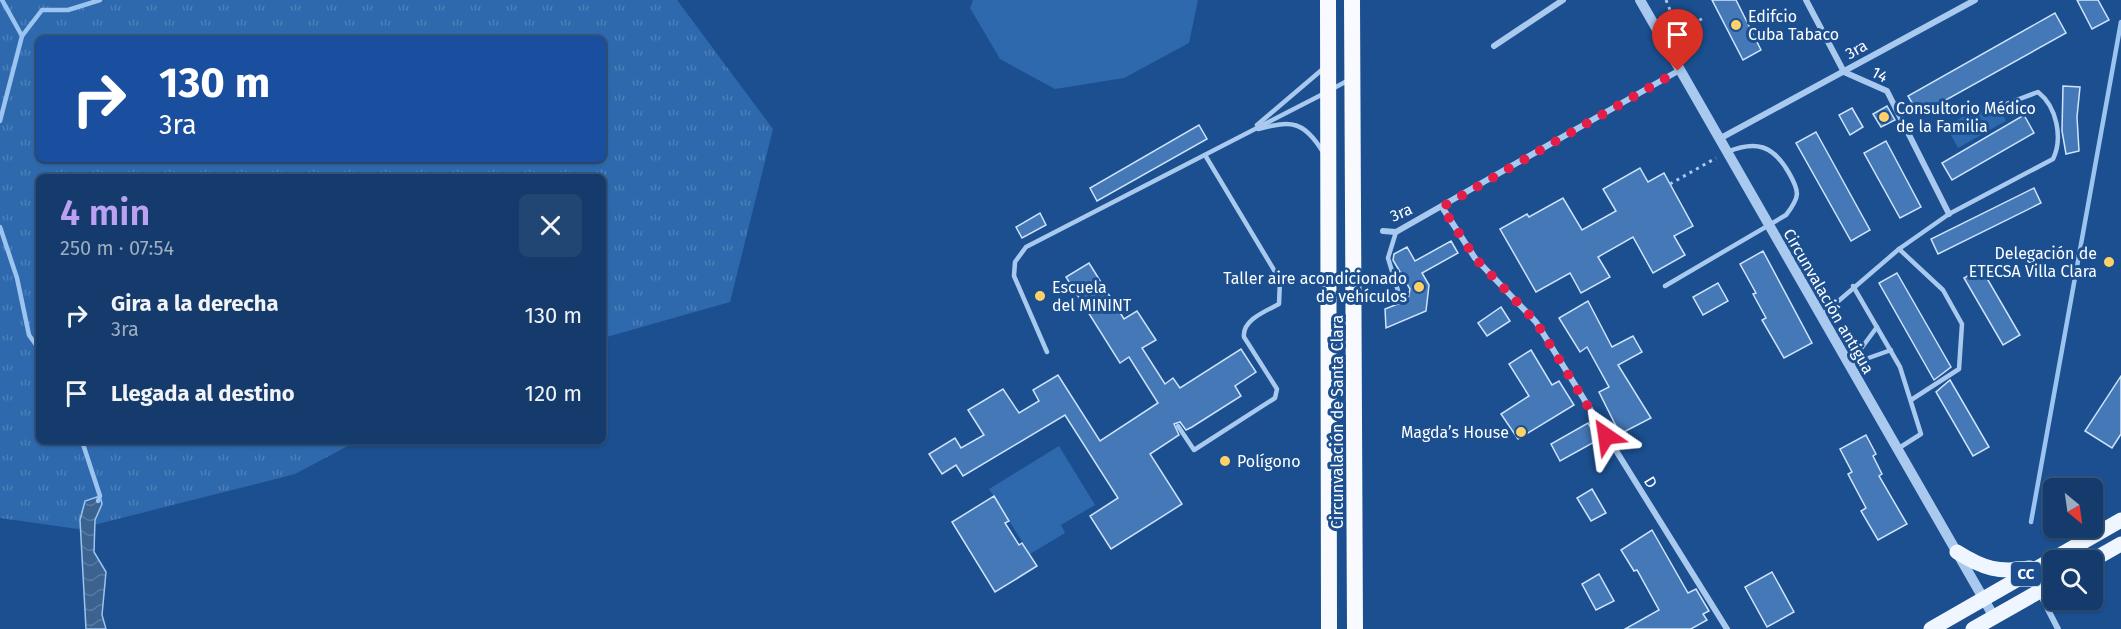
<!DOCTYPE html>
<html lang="es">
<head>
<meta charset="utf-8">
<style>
	:root { --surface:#143b6b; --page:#214673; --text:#f1f3f6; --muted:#9dadc1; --line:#33557e; --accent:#bca0f2 }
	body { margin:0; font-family:"Fira Sans",sans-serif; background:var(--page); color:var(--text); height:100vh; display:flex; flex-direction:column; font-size:22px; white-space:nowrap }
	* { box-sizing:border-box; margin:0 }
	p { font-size:20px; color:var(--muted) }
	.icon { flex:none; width:33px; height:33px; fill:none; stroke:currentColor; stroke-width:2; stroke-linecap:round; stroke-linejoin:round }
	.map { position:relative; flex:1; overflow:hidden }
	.drawer { position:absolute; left:36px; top:174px; width:570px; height:270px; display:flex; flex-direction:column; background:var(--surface); border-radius:9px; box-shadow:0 2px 4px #0004,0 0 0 2px var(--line) }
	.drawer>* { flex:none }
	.hud { position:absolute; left:36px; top:36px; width:570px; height:126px; border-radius:9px; box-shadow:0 2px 4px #0004,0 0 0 2px var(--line); background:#1a4fa0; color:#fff; overflow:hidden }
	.needle { width:39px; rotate:151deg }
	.tools { position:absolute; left:2043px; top:478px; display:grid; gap:12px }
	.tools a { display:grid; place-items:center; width:60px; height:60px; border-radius:9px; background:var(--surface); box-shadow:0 2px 4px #0004,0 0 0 2px var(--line); font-size:30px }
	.pin { position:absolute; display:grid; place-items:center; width:51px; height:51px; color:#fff; margin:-62px -26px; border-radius:50% 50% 50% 0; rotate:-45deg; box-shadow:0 0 6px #0007 }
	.pin .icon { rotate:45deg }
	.me { position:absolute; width:66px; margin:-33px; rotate:328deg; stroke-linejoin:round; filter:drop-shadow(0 0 4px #0008) }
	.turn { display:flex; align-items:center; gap:21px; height:126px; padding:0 24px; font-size:27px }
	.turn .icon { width:78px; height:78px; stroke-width:2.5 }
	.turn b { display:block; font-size:42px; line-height:51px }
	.round { display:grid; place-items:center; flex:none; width:63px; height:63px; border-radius:9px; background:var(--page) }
	.head { display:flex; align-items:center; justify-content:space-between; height:102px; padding:0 24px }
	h1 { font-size:36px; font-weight:600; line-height:45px; color:var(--accent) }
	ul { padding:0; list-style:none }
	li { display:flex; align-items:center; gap:18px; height:78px; padding:0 24px }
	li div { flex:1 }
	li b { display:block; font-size:22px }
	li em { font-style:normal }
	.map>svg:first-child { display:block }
	.grass { fill:url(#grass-tufts); fill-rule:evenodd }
	.park { fill:#2e69ad }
	.water { fill:url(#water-waves); stroke:#9cc4f0; stroke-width:1.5 }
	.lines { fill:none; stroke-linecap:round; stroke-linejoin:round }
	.stream { stroke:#9cc4f0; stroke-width:4.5 }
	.building { fill:#4478b7; stroke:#cfe3fa; stroke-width:1.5 }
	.path { stroke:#a9c9ee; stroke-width:3; stroke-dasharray:3 4.5; stroke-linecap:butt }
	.service { stroke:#a9c9ee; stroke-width:4.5 }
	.minor { stroke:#a9c9ee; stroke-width:6 }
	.tertiary { stroke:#a9c9ee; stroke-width:10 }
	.primary { stroke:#f0f6ff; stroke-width:15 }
	.trunk { stroke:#f8faff; stroke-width:16 }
	.route { stroke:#e11d48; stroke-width:10; stroke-dasharray:0 18 }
	.poi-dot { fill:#ffd166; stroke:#1b4f8f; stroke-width:2 }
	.labels { text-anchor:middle; stroke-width:6; stroke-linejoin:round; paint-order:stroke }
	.shield { fill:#1b4f8f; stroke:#bbcadd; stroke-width:1.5 }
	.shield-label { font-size:15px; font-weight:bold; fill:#fff }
	.poi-label { font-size:16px; fill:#fff; stroke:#1b4f8f; text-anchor:start }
	.street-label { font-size:16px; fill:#fff; stroke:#1b4f8f }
</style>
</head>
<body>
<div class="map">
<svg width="2121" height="629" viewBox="0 0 2121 629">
	<defs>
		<pattern id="grass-tufts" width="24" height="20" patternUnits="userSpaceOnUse" patternTransform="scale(1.5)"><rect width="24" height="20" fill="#2e69ad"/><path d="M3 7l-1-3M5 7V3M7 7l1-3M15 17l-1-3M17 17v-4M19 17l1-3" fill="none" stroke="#4d80b9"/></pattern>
		<pattern id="water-waves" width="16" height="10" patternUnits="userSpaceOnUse" patternTransform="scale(1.5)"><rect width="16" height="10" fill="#3c6290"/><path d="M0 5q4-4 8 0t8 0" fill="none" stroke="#597aa1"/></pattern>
	</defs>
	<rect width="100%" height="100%" fill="#1b4f8f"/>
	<path class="grass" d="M0,0H677L773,129L730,302L603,338V177H39V441H357L295,474L78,529L0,518ZM39,39H603V159H39Z"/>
	<g class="park">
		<path d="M973,0H1198L1189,43L1124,78L1055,89L1000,59L970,8Z"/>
		<path d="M1995,100L2006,121L1958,148L1946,126Z"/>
		<path d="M1059,446L1095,505L1061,525L1065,533L1030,554L989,489Z"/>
	</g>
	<path class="water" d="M100,496L102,504L95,520L94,552L106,572L102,615L106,629H86L80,520L85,501Z"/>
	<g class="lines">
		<g class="stream">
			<path d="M2,0L22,36"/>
			<path d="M0,121L22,36L42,10H68L100,0"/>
			<path d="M0,227L17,278L29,335L39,349"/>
			<path d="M82,441L100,496L98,501"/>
			<path d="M2031,522L2121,22"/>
		</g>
	</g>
	<g class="building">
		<path d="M1712,0H1736L1761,50L1743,60Z"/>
		<path d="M2077,0H2098L2109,20L2092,29Z"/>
		<path d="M2055,13L2066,33L1919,115L1908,96Z"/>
		<path d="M2063,86L2080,87L2077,117L2079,151L2066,154L2062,131Z"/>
		<path d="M1887,106L1895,120L1881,127L1873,114Z"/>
		<path d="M1852,108L1863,127L1850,135L1839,115Z"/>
		<path d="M2024,115L2034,133L1952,180L1942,163Z"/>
		<path d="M1199,125L1207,139L1097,201L1090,188Z"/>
		<path d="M1816,132L1870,230L1851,241L1796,143Z"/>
		<path d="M1886,141L1921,207L1900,218L1864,153Z"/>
		<path d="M1640,168L1648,182L1664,173L1693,226L1674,236L1685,255L1653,273L1633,237L1598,257L1610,277L1581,293L1570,273L1536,292L1500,229L1527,214L1529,217L1563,198L1582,230L1616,211L1603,189Z"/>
		<path d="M2034,188L2041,203L1938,254L1931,239Z"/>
		<path d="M1040,213L1046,225L1022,238L1016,227Z"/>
		<path d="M1451,241L1458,253L1422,273L1429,285L1426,311L1386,328L1385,309L1408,300L1410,289L1393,260L1394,254L1407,247L1415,261Z"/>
		<path d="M1763,251L1812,343L1784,358L1762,320L1766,318L1753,294L1756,293L1740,264Z"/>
		<path d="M1089,263L1124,319L1137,311L1156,340L1142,348L1165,384L1173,378L1180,388L1241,349L1256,372L1235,386L1241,396L1192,427L1186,430L1180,422L1174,424L1179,435L1150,454L1182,504L1111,549L1090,516L1118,498L1065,415L963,476L956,465L942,474L929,454L955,438L961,448L984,435L968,410L1003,389L1019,413L1039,401L1033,390L1058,375L1100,441L1158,403L1129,357L1120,363L1066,277Z"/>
		<path d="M1981,268L2020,335L2003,345L1964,278Z"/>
		<path d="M1897,273L1951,367L1934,380L1879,283Z"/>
		<path d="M1718,283L1728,301L1703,315L1693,297Z"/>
		<path d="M1588,301L1612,347L1633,336L1642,352L1618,365L1651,418L1620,434L1599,392L1609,387L1587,347L1580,352L1559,318Z"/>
		<path d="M1501,307L1510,321L1487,336L1478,323Z"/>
		<path d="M1531,350L1552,385L1559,381L1574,405L1518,439L1501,414L1529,396L1509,364Z"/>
		<path d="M2121,376V434L2112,448L2085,431Z"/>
		<path d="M1950,380L1989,447L1973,456L1936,392Z"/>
		<path d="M1588,423L1598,440L1560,461L1551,444Z"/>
		<path d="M1866,435L1876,454L1873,456L1882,474L1879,476L1907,524L1878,540L1861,511L1866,508L1848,474L1852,472L1840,449Z"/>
		<path d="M1592,489L1606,513L1591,521L1577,498Z"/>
		<path d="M994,496L1009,521L1005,523L1019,545L1022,543L1037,566L995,592L952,522Z"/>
		<path d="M1652,530L1688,593L1696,589L1709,611L1703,614L1707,620L1691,629H1625L1659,610L1637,570L1634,571L1621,550Z"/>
		<path d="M1772,572L1794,612L1767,627L1745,587Z"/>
		<path d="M1599,574L1614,601L1596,610L1582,584Z"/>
	</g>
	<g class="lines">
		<g class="path">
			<path d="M1666,0L1670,10L1693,24L1705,17"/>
			<path d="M1670,184L1716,158"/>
		</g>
		<g class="service">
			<path d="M1332,89L1349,80"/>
			<path d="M1257,125L1324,68"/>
			<path d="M1258,129C1292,120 1304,121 1323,152"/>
			<path d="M1396,232L1388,258L1399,294"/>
			<path d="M1899,249L1943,290L1962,324L1959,369L1911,400"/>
			<path d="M1665,286L1786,215C1800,197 1800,192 1789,173C1773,145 1756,140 1727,152"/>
			<path d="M1853,286L1900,367L1921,434L1899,448"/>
			<path d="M1821,316L1899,249L1949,214L2053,159C2063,138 2057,107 2038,92L2006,104"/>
			<path d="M1877,327L1849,365L1891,350"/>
			<path d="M1047,352L1014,276L1015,262L1026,247L1325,93"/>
			<path d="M1178,426L1194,450L1275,398L1277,389L1244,337C1242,320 1266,311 1279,304L1280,280L1205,155"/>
		</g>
		<g class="minor">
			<path d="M1806,0L1844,72L1887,91L1949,214"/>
			<path d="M1494,46L1563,0"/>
			<path d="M1719,139L1975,0"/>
			<path d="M1442,207L1475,258L1536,322L1727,629"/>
			<path d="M1383,231L1396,232L1678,71"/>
			<path d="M2039,592L2058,629"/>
		</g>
		<path class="tertiary" d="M1640,0L1994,617"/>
		<g class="primary">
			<path d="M1957,552C1984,569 1999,573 2030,568"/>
			<path d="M2091,561L2121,544"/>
			<path d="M1931,629L2121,520"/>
			<path d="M1973,629L2054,583"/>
		</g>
		<g class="trunk">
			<path d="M1328,0L1329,629"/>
			<path d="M1352,0L1355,629"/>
		</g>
	</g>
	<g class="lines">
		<path class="route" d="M1606,436L1536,322L1475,258L1442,207L1678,71"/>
	</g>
	<g class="poi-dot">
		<circle cx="1736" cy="25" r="6"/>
		<circle cx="1884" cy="117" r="6"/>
		<circle cx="2109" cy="262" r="6"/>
		<circle cx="1419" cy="287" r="6"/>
		<circle cx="1040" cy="296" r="6"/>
		<circle cx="1521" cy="432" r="6"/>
		<circle cx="1225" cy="461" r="6"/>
	</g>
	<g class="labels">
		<rect class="shield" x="2011" y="562" width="30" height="24" rx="4.5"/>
		<g class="shield-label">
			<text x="2026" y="579">CC</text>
		</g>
		<g class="poi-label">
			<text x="1748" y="22">Edifcio<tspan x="1748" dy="18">Cuba Tabaco</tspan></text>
			<text x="1896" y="114">Consultorio Médico<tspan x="1896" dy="18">de la Familia</tspan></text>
			<text x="2097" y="259" text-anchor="end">Delegación de<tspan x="2097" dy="18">ETECSA Villa Clara</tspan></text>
			<text x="1407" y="284" text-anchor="end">Taller aire acondicionado<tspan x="1407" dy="18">de vehículos</tspan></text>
			<text x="1052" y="293">Escuela<tspan x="1052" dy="18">del MININT</tspan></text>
			<text x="1509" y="438" text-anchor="end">Magda’s House</text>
			<text x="1237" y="467">Polígono</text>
		</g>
		<g class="street-label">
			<text transform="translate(1856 49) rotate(-29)" y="6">3ra</text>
			<text transform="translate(1880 74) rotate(28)" y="6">14</text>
			<text transform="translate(1401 212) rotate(-23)" y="6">3ra</text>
			<text transform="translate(1829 301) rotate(60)" y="6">Circunvalación antigua</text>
			<text transform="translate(1337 422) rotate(-90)" y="6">Circunvalación de Santa Clara</text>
			<text transform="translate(1651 482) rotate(58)" y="6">D</text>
		</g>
	</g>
</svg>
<div class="tools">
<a><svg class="needle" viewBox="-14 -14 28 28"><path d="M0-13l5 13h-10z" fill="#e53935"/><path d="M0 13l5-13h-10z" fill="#9dadc1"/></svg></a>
<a><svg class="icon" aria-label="search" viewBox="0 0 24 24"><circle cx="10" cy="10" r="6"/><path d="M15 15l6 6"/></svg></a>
</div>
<div class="pin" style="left:1678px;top:71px;background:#d93025"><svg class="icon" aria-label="arrive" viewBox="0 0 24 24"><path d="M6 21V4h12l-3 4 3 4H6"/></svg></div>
<svg class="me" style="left:1606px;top:436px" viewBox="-20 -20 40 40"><path d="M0-17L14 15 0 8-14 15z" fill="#e11d48" stroke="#fff" stroke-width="4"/></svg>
<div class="hud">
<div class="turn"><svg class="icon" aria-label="right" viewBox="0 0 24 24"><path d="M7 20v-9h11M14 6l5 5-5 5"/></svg><div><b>130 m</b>3ra</div></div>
</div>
<section class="drawer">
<div class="head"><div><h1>4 min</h1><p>250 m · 07:54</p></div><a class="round"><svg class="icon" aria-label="close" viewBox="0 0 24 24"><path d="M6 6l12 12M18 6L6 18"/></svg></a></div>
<ul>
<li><svg class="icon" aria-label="right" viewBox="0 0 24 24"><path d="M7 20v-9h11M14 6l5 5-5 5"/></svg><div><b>Gira a la derecha</b><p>3ra</p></div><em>130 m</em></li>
<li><svg class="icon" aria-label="arrive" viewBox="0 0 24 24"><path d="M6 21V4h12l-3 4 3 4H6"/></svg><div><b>Llegada al destino</b></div><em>120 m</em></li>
</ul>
</section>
</div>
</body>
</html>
